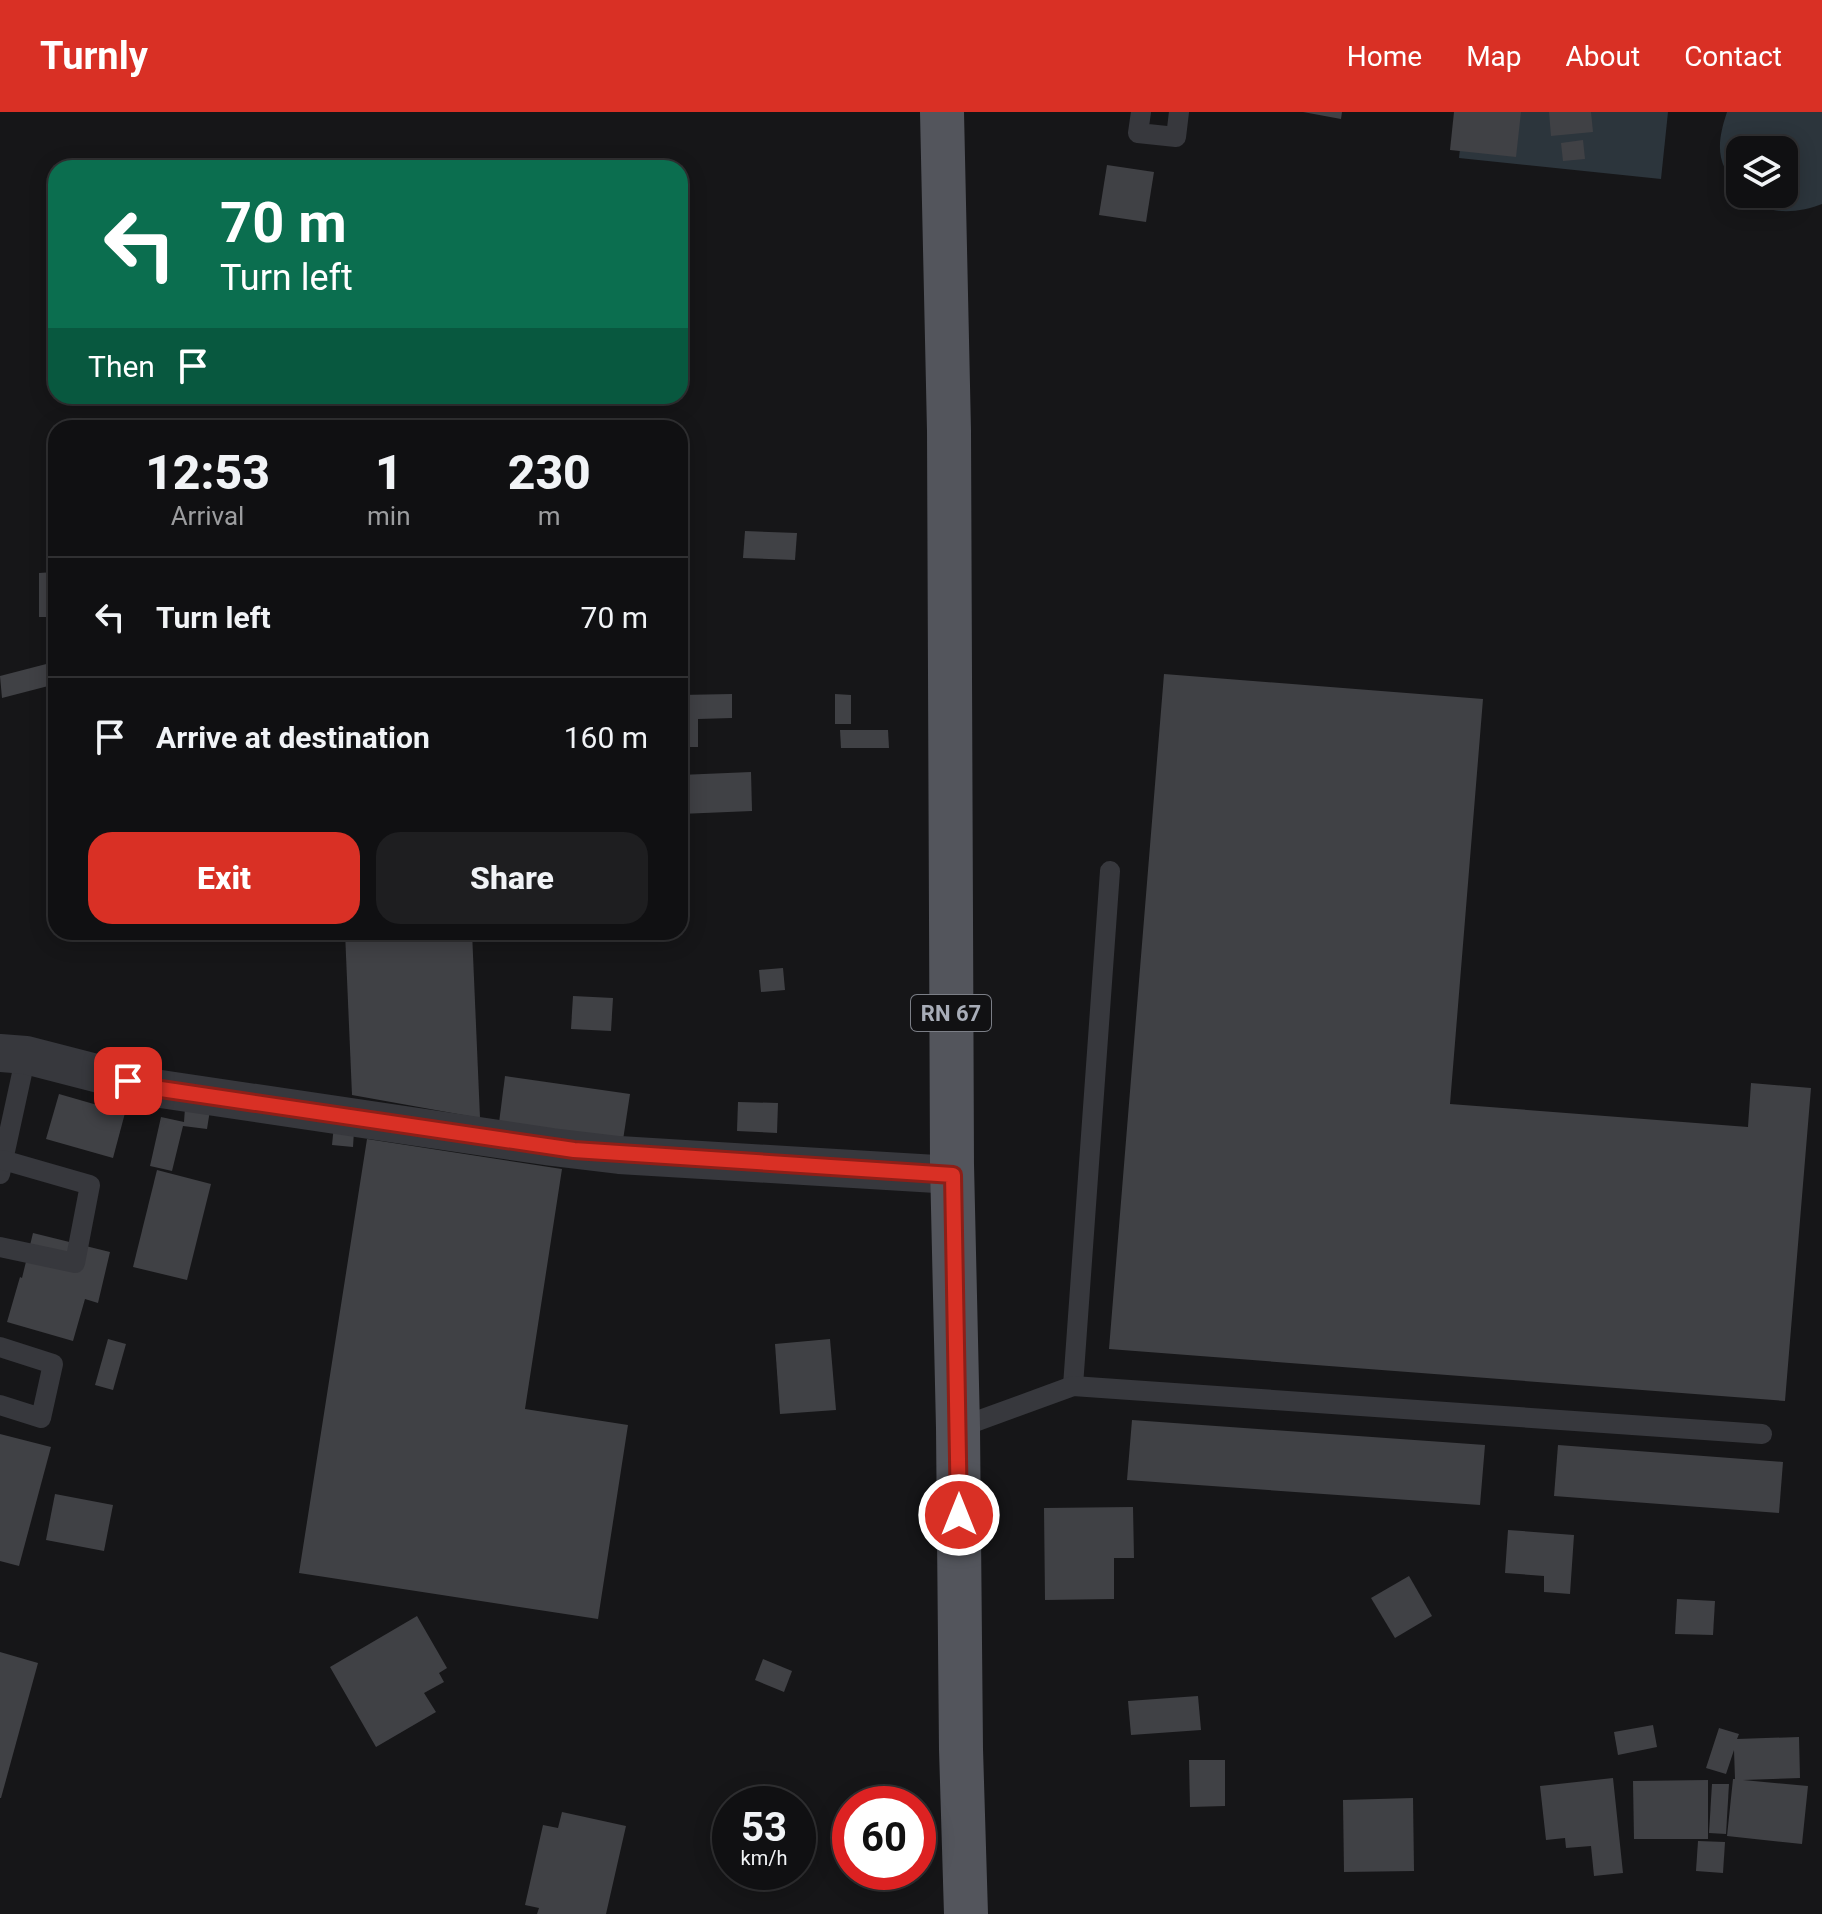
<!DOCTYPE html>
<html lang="en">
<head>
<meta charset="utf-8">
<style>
	:root { --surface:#101012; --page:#1e1e20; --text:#f1f3f6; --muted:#9c9d9f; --line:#303032; --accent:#d93025 }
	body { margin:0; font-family:Roboto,sans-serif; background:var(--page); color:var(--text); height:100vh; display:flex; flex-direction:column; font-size:30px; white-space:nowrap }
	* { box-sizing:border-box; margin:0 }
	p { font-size:26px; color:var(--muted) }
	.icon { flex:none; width:44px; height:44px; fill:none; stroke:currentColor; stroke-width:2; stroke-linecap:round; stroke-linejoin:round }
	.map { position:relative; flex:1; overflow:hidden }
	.panel { position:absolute; left:48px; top:308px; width:640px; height:520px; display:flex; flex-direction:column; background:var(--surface); border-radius:24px; box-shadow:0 4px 20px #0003,0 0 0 2px var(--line) }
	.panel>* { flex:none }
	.guide { position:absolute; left:48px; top:48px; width:640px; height:244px; border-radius:24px; box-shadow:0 4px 20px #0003,0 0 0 2px var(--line); background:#0b6e4f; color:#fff; overflow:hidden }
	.fabs { position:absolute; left:1726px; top:24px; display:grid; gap:16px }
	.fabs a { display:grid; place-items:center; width:72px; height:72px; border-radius:16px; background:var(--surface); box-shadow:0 4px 20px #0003,0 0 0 2px var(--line); font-size:40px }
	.speed { position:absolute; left:712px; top:1674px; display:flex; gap:16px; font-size:40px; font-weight:700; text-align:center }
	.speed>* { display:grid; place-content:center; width:104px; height:104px; border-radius:50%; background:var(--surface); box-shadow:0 4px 20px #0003,0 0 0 2px var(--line); line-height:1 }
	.speed small { font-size:20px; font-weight:400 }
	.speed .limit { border:12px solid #d22; background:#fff; color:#111 }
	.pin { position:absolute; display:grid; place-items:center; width:68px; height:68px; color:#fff; margin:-34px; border-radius:16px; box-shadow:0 4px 12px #0006 }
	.me { position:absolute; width:88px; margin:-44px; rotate:0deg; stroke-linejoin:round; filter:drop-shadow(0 0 6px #0008) }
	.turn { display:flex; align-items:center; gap:28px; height:168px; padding:0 40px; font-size:36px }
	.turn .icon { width:104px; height:104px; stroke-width:2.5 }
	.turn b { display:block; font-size:56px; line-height:68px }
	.then { display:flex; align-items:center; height:76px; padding:0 40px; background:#0003; gap:16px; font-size:30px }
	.eta { display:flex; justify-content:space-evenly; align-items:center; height:136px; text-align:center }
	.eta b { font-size:48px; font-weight:800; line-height:56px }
	.action { display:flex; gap:16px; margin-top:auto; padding:16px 40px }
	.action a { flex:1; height:92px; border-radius:24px; background:var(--accent); color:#fff; font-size:32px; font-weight:800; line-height:92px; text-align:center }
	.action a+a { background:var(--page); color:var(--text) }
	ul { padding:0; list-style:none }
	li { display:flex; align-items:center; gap:24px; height:120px; padding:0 40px; border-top:2px solid var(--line) }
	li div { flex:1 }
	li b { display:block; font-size:30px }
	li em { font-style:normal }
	header { display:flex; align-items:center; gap:48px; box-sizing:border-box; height:112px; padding:0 40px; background:var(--accent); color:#fff }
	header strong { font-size:38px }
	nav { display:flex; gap:44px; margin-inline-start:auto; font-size:28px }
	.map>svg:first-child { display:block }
	.water { fill:#2c353c }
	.building { fill:#404145 }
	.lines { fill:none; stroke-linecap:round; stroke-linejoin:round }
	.service { stroke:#37383d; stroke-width:20 }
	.minor { stroke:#37383d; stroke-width:38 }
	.primary { stroke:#53555c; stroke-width:44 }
	.route-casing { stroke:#8d1f18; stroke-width:20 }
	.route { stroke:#d93025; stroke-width:14 }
	.labels { text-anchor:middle; stroke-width:8; stroke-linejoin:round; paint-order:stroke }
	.shield { fill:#111113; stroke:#7b7e86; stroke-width:2 }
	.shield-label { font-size:22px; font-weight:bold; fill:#a8adb8 }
</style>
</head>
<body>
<header>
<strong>Turnly</strong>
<nav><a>Home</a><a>Map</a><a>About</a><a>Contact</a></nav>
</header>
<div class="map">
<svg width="1822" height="1802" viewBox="0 0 1822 1802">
	<rect width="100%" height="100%" fill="#161618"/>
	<g class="water">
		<path d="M1464,0H1668L1661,67L1459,46Z"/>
		<path d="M1727,0H1822V92C1797,102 1763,104 1743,82H1784V38H1740V78C1716,52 1716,33 1727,0Z"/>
	</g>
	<g class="building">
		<path d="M1303,0H1342L1341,7Z"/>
		<path d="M1454,0H1521L1516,45L1450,38Z"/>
		<path d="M1549,0H1591L1593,20L1551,24Z"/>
		<path d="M1583,28L1585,47L1563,49L1561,31Z"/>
		<path d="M1107,53L1154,60L1146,110L1099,103Z"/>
		<path d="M745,419L797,421L795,448L743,446Z"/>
		<path d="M54,460V505H39V461Z"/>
		<path d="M54,550L56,572L2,586L0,564Z"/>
		<path d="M1164,562L1483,587L1450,992L1748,1015L1751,971L1811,976L1785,1289L1109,1237Z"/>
		<path d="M732,582V606L698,607V635H680V583Z"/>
		<path d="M835,582L851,583V612H835Z"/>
		<path d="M840,618H888L889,636H841Z"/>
		<path d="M751,660L752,699L680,702V663Z"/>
		<path d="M345,820H472L480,1006L352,983Z"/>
		<path d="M783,856L785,878L761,880L759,858Z"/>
		<path d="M573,884L613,886L611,919L571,917Z"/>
		<path d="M505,964L630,982L623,1028L499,1011Z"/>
		<path d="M59,982L125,1001L113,1046L46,1027Z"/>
		<path d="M738,990L778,991L777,1021L737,1019Z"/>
		<path d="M185,996L210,998L207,1017L183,1014L172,1059L150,1054L161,1005L184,1010Z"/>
		<path d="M335,1003L355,1004L353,1035L332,1033Z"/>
		<path d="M367,1027L562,1057L525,1297L628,1313L598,1507L299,1461Z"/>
		<path d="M157,1058L211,1072L187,1168L133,1155Z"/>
		<path d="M33,1121L110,1140L98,1191L85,1187L73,1229L7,1210L20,1165L22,1166Z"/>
		<path d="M108,1227L126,1232L113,1278L95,1273Z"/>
		<path d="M830,1227L836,1298L780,1302L775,1232Z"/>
		<path d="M1132,1308L1485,1333L1480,1393L1127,1368Z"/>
		<path d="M0,1322L51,1335L19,1454L0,1449Z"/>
		<path d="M1558,1333L1783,1350L1779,1401L1554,1384Z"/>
		<path d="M55,1382L113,1393L104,1439L46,1428Z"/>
		<path d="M1133,1395L1134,1446H1114V1487L1045,1488L1044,1396Z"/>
		<path d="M1508,1418L1574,1423L1570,1482L1544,1480V1464L1505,1461Z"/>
		<path d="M1409,1464L1432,1504L1395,1526L1371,1486Z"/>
		<path d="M1677,1487L1715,1489L1713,1523L1675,1522Z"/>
		<path d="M417,1504L447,1556L439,1561L444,1570L424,1581L436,1600L376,1635L330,1555Z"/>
		<path d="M0,1540L38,1551L1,1686H0Z"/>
		<path d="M763,1547L792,1559L784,1580L755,1568Z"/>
		<path d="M1198,1584L1201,1618L1131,1623L1128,1589Z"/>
		<path d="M1653,1613L1657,1635L1618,1643L1614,1620Z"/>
		<path d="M1719,1616L1739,1622L1737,1627L1799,1625L1800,1666L1743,1668L1808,1674L1802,1732L1727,1724L1733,1667H1735L1734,1638L1726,1662L1706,1656Z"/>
		<path d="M1189,1648H1225V1694L1190,1695Z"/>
		<path d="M1613,1666L1623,1761L1594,1764L1591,1734L1566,1736L1565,1726L1546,1728L1540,1674Z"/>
		<path d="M1708,1668V1727H1634L1633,1669Z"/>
		<path d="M1712,1672H1729L1726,1722L1709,1721Z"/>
		<path d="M1413,1686L1414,1759L1344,1760L1343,1688Z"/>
		<path d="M562,1700L626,1714L606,1802H537L539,1796L525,1793L543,1713L558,1716Z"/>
		<path d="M1698,1729L1725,1730L1723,1761L1696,1759Z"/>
	</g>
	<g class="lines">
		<g class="service">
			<path d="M1141,0L1138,21L1176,25L1179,0"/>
			<path d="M0,1062L26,943"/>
			<path d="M0,1135L75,1151L90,1073L3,1048"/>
			<path d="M0,1235L53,1252L41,1306L0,1293"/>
			<path d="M1073,1274L1110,759"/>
			<path d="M958,1316L1073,1274L1762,1322"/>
		</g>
		<path class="minor" d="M0,941L26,943L154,976L552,1035L619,1043L953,1063"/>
		<path class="primary" d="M942,0L949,319L952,1052L958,1316L961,1637L966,1802"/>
	</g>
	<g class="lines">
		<g class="route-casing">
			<path id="route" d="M128,969L154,976L574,1038L953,1063L959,1403"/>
		</g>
		<use href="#route" class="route"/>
	</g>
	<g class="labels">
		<rect class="shield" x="911" y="883" width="80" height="36" rx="6"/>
		<g class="shield-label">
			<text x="951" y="909">RN 67</text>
		</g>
	</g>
</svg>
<div class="fabs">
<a><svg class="icon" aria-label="layers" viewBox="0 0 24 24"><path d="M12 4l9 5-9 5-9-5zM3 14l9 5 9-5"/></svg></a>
</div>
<div class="speed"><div>53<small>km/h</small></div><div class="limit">60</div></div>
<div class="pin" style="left:128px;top:969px;background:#d93025"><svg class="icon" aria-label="arrive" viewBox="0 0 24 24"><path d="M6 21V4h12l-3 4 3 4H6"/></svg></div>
<svg class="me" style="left:959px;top:1403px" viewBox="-20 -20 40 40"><circle r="17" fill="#d93025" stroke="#fff" stroke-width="3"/><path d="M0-11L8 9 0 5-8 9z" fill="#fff"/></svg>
<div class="guide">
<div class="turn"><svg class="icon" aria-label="left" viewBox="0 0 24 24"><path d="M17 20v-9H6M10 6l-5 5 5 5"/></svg><div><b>70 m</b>Turn left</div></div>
<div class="then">Then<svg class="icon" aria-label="arrive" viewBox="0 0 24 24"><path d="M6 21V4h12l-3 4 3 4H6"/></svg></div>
</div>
<section class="panel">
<div class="eta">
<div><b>12:53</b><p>Arrival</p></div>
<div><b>1</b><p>min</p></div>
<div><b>230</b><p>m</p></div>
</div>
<ul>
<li><svg class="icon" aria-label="left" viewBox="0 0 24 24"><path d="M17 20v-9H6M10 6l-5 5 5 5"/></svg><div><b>Turn left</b></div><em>70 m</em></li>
<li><svg class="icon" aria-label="arrive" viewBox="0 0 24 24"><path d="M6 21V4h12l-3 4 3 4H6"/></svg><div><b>Arrive at destination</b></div><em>160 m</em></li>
</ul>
<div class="action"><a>Exit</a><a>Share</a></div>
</section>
</div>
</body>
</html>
